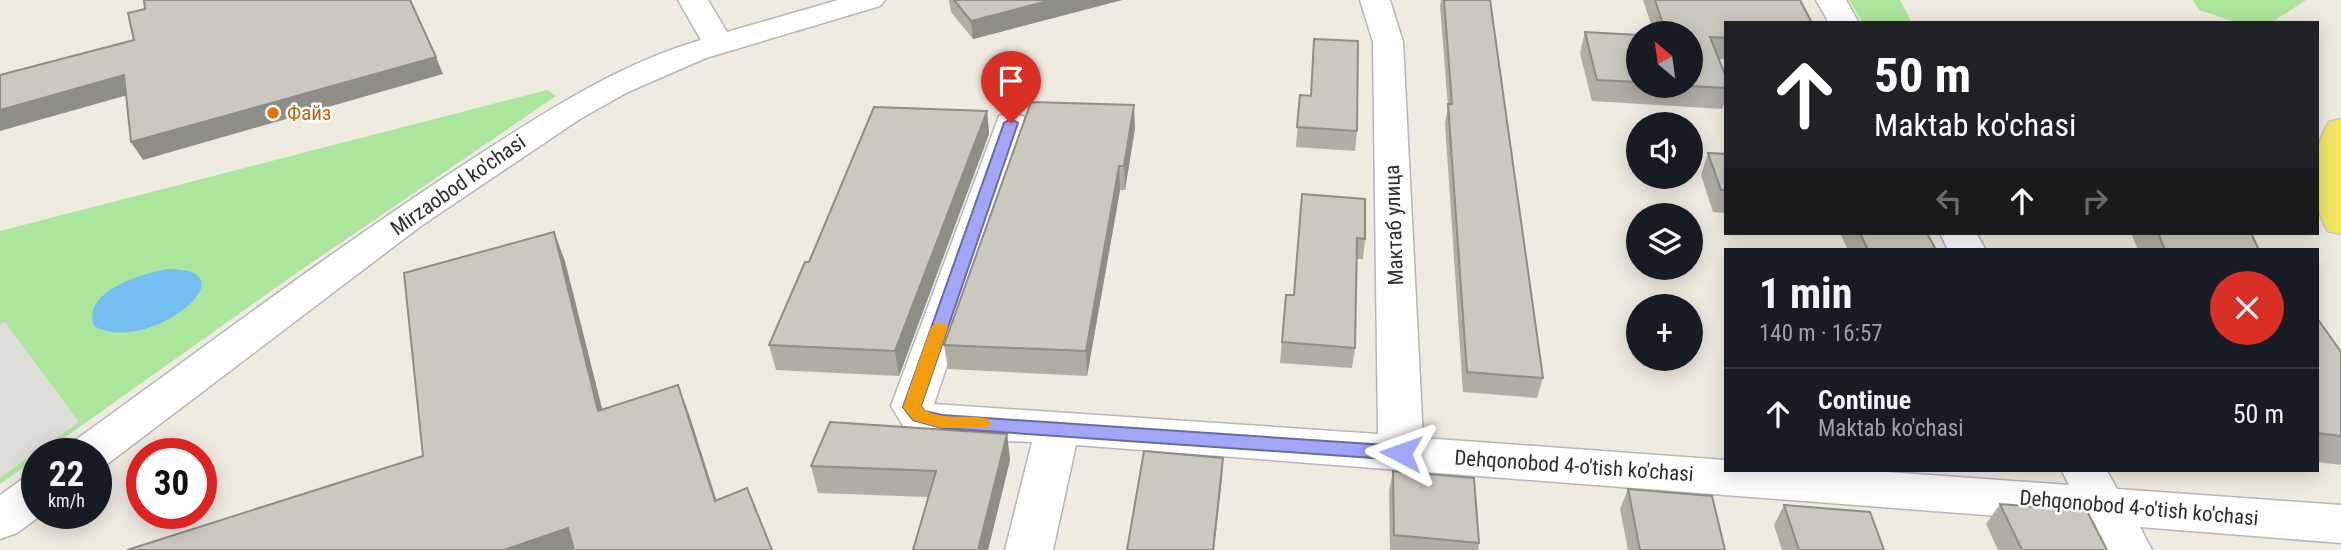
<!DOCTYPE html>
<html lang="en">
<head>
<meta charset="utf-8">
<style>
	:root { --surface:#171b24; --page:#20242c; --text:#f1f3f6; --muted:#9ea1a6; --line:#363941 }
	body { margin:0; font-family:"Roboto Condensed",sans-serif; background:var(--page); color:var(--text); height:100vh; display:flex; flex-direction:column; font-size:26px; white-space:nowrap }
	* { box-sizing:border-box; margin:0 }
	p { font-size:23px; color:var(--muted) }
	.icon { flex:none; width:38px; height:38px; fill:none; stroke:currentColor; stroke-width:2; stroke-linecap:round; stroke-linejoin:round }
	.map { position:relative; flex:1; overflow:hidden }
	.details { position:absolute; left:1724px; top:248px; width:595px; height:224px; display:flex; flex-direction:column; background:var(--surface); border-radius:0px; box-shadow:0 4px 18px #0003 }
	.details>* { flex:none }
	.top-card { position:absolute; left:1724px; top:21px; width:595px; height:214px; border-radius:0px; box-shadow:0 4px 18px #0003; background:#202124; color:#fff; overflow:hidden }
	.needle { width:46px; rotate:331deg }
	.tools { position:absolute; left:1626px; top:21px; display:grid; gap:14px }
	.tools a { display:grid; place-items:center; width:77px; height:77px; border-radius:50%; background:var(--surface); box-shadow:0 4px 18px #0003; font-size:35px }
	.speed { position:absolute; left:21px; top:438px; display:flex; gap:14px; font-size:35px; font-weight:700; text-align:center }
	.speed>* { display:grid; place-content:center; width:91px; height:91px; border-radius:50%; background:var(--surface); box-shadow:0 4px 18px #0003; line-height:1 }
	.speed small { font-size:18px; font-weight:400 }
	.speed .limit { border:10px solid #d22; background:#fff; color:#111 }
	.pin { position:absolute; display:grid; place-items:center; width:60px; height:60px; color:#fff; margin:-72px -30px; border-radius:50% 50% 50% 0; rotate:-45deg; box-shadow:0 0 7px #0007 }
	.pin .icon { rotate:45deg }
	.me { position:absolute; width:77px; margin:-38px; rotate:274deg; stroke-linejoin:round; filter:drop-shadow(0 0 5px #0008) }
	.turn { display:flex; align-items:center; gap:24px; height:147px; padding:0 35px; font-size:32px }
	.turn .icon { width:91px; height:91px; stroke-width:2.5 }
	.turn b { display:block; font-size:49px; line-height:60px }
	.lanes { display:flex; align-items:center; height:66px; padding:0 35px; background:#0003; justify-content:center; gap:35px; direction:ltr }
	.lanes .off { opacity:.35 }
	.round { display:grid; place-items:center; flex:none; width:74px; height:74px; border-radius:37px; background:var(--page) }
	.head { display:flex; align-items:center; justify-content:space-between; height:119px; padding:0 35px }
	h1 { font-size:42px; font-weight:700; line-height:52px }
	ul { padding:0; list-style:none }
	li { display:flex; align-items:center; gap:21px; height:91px; padding:0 35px; border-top:2px solid var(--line) }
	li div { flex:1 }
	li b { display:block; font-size:26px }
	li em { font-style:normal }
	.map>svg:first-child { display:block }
	.green { fill:#ace69d }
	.plaza { fill:#dfddd8 }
	.water { fill:#74bef1 }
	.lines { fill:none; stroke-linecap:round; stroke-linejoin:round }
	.minor-casing { stroke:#b4b5c1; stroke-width:3 }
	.major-casing { stroke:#c9c9c9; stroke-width:3 }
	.minor { fill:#fff; fill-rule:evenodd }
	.major { fill:#f3e662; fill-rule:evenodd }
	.wall { fill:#afada4 }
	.shaded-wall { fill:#8e8d86 }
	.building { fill:#cbc9bf; stroke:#8e8d86; stroke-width:2 }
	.route { fill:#a2a6f9; stroke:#696ca2; stroke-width:2 }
	.slow { fill:#f59e0b }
	.food-dot { fill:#e8710a; stroke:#fff; stroke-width:2.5 }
	.labels { text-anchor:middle; stroke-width:5; stroke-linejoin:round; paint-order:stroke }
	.food-label { font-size:21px; fill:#c56008; stroke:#fff; text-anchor:start }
	.street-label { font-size:21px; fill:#2e2e2e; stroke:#fff }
</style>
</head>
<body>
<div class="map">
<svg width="2341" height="550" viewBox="0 0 2341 550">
	<rect width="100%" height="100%" fill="#efebe1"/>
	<g class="green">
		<path d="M1849,0H1900L1912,23H1863Z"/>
		<path d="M2193,0H2306L2271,23H2238L2199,10Z"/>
		<path d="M547,90L556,96L298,272L43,453H37V458L0,484V231Z"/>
	</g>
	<path class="plaza" d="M5,322L79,422L0,478V324Z"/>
	<path class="water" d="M167,269C258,268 147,357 94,326C81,291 142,274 167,269Z"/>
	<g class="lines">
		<g class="minor-casing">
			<g id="minor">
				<path d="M678,0H708L727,32L838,0H885L880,6L706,58L628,92L580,119L421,226L106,465L96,468V453H68L74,441C203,348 330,252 463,165C538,117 614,65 701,40Z"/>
				<path d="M1360,0H1390L1403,42L1423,438L1726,460V471H1874L2069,485L2062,471H2107L2117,489L2341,505V543L2140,527L2152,550H2104L2089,523L1076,445L1053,550H1005L1032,442L942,438L904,427L891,406L999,116L1011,113L1023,116L1028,123L934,404L1378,434L1373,42Z"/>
				<path d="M1816,0H1846L1859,23H1829Z"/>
				<path d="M1940,233H1976L1986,250H1948Z"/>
				<path d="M37,475V513H44L17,533L0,539V495L21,480Z"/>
			</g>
		</g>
		<g class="major-casing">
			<path id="major" d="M2341,119V234L2328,231C2310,204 2311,149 2329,122Z"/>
		</g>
		<use href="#minor" class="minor"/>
		<use href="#major" class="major"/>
	</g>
	<g class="wall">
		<path d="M949,0H1122L973,39L951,12Z"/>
		<path d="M1441,0H1490L1543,378L1537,398L1463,392L1445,123L1448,107L1440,6Z"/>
		<path d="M1643,0H1800L1726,23V59H1718L1726,77V100L1722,109L1592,101L1580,53L1585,32L1638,35V86H1690V33H1654Z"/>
		<path d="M1300,95L1357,131L1355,151L1296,147Z"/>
		<path d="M987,111L989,134L899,376L776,370L769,345L809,262Z"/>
		<path d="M1135,128L1125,190H1120L1087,376L948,369L944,345Z"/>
		<path d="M1708,153L1726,154V213L1713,212L1701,175Z"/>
		<path d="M1302,194L1365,239L1363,259H1356L1355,348L1352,368L1280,363L1286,295H1294Z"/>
		<path d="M1840,233H1927L1936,250H1848Z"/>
		<path d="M2131,233H2251L2259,250H2138Z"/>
		<path d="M2317,318L2341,352V465L2317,462Z"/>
		<path d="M1007,434L1010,460L988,550H913L928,497L818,493L811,466Z"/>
		<path d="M1393,471L1479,543L1478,550H1390L1389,491Z"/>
		<path d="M1628,489L1725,550H1628L1620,509Z"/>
		<path d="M2000,504L2107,550H1998L1986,524Z"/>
		<path d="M1784,505L1884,550H1782L1774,525Z"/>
	</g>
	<g class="shaded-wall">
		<path d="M1051,0H1122L973,39L971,21Z"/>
		<path d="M436,57L443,74L143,160L131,142Z"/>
		<path d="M124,75L135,93L0,131V110Z"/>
		<path d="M1134,105L1135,128L1125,190L1124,166Z"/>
		<path d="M987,111L989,134L899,376L895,351Z"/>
		<path d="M1119,166L1120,190L1087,376L1086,351Z"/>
		<path d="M554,232L565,261L610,440L598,411Z"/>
		<path d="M678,385L689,414L726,530L715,501Z"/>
		<path d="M1007,434L1010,460L988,550H978Z"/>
		<path d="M1223,458L1222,479L1214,550H1213Z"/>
		<path d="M568,528L579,550H504Z"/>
	</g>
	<g class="building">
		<path d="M144,0H410L436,57L131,142L124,75L0,110V75L134,40L128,13L145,9Z"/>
		<path d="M954,0H1051L971,21Z"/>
		<path d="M1444,0H1490L1543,378L1467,372L1448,104H1452Z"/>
		<path d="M1655,0H1800L1812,23H1726V38L1710,37L1726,77V88L1690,86V33H1666Z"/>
		<path d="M1585,32L1638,35V82L1597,80Z"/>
		<path d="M1314,39L1358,41L1357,131L1297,127L1300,95L1311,96Z"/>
		<path d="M1031,102L1134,105L1124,166H1119L1086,351L944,345Z"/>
		<path d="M874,107L987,111L895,351L769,345L805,262H809Z"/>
		<path d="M1708,153L1726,154V190H1721Z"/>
		<path d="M1302,194L1365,199V239L1357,238L1355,348L1282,342L1286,295H1294Z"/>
		<path d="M554,232L598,411L678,385L715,501L747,488L772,550H574L568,528L504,550H127L423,456L404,273Z"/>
		<path d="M1860,233H1927L1936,250H1868Z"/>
		<path d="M2158,233H2251L2259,250H2165Z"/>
		<path d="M2317,318L2341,352V436L2317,433Z"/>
		<path d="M830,422L1007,434L978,550H913L936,471L811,466Z"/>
		<path d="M1144,451L1223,458L1213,550H1127Z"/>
		<path d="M1393,471L1474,478L1479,543L1394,535Z"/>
		<path d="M1628,489L1712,496L1725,550H1640Z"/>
		<path d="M2000,504L2087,511L2107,550H2022Z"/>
		<path d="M1784,505L1870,512L1884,550H1799Z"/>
	</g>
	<path class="route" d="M1011,119L1018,123L921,406L925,411L942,415L1401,446L1410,453L1407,458L1401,460L942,428L913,420L903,407L1004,123Z"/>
	<path class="slow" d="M940,322L948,327L921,406C935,423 969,413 988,419L991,424L988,428H942L913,420L903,407L931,327Z"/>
	<circle class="food-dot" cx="273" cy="113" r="7"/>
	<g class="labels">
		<g class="food-label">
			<text x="287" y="120">Файз</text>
		</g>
		<g class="street-label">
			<text transform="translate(458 185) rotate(-35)" y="7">Mirzaobod ko'chasi</text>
			<text transform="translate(1394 225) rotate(-92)" y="7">Мактаб улица</text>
			<text transform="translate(1574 466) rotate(4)" y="7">Dehqonobod 4-o'tish ko'chasi</text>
			<text transform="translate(2139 508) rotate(5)" y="7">Dehqonobod 4-o'tish ko'chasi</text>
		</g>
	</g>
</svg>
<div class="tools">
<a><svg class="needle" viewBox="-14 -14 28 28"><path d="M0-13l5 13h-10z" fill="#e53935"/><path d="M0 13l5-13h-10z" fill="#9ea1a6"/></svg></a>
<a><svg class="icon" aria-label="sound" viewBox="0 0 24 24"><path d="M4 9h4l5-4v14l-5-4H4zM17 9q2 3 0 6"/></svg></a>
<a><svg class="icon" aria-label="layers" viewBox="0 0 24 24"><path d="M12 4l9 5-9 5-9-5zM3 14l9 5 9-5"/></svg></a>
<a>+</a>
</div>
<div class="speed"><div>22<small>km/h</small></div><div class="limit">30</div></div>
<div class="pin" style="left:1011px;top:123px;background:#d93025"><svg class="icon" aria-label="arrive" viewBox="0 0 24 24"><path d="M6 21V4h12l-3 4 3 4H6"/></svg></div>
<svg class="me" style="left:1401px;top:453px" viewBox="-20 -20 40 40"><path d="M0-17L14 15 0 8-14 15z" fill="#a2a6f9" stroke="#fff" stroke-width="4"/></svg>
<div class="top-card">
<div class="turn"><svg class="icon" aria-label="ahead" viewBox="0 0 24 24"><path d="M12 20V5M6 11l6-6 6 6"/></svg><div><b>50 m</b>Maktab ko'chasi</div></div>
<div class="lanes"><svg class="icon off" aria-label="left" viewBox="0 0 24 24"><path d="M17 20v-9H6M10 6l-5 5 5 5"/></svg><svg class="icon" aria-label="ahead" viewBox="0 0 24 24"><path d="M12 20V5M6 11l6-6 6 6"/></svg><svg class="icon off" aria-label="right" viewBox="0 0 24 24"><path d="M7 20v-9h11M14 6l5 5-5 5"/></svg></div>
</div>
<section class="details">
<div class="head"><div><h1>1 min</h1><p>140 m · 16:57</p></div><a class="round" style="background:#d93025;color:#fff"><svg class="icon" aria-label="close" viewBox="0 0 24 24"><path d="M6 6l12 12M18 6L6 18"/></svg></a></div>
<ul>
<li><svg class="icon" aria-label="ahead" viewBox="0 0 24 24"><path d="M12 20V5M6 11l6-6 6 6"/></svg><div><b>Continue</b><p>Maktab ko'chasi</p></div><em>50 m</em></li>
</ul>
</section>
</div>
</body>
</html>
